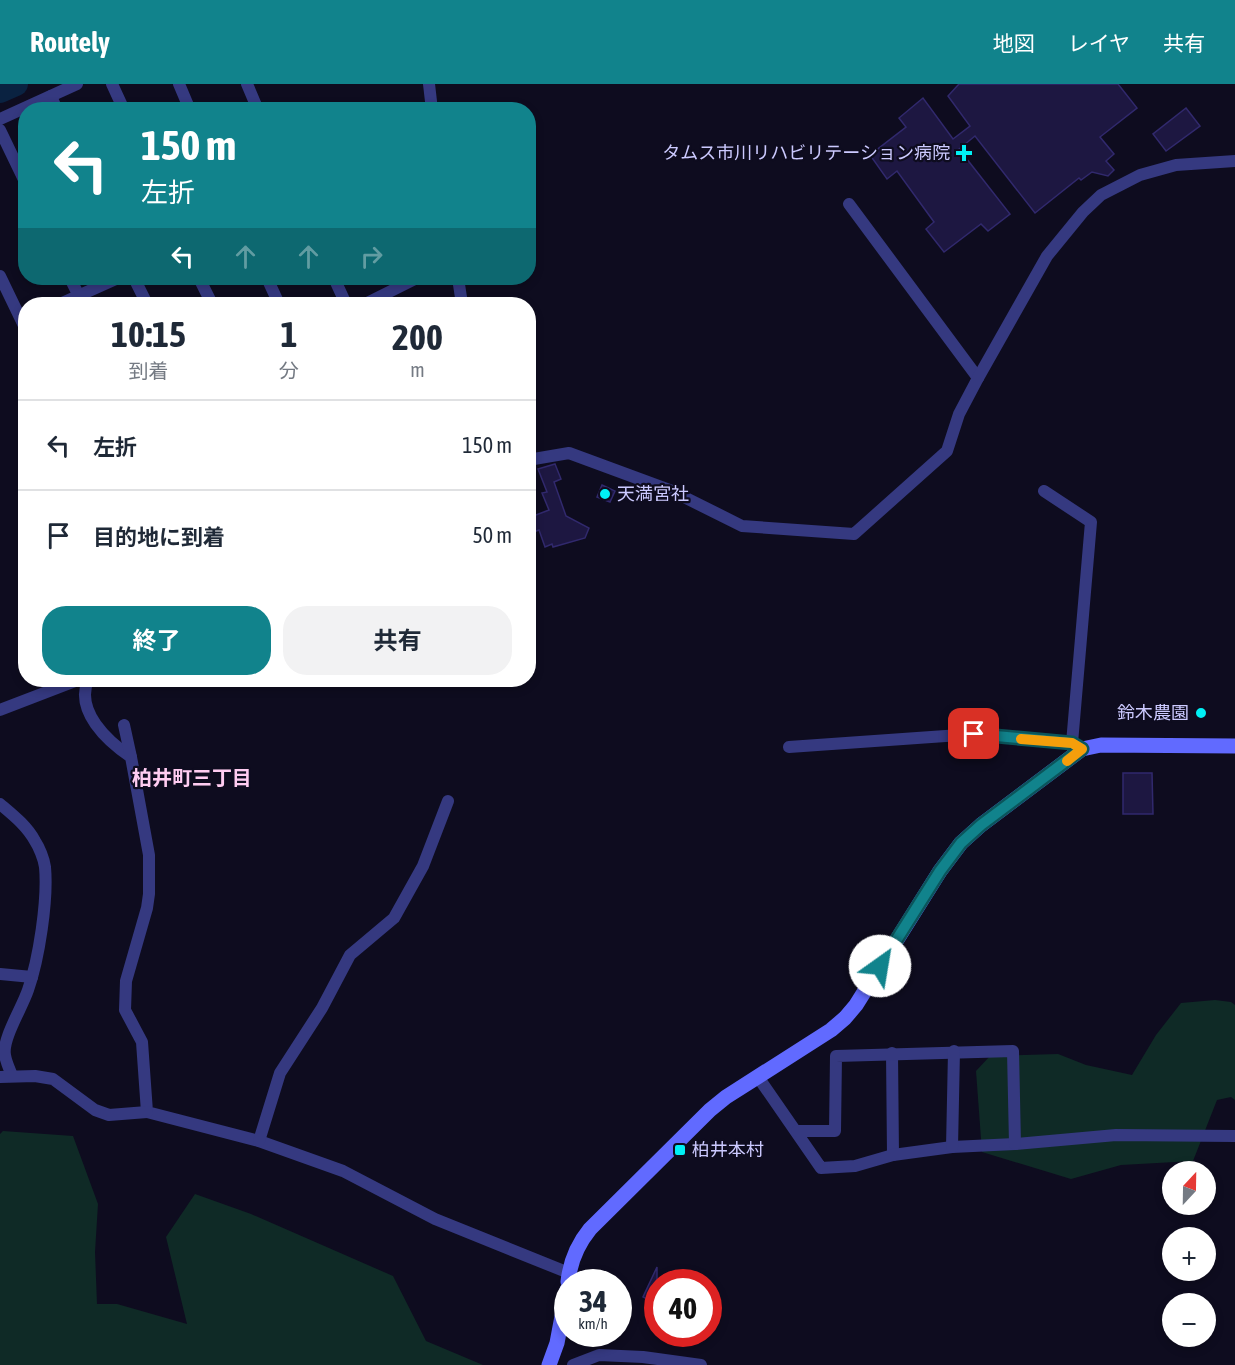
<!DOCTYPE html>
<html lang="ja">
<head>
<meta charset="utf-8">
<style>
	:root { --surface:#fff; --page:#f2f2f3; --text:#1f2937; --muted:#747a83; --line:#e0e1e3; --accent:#11838c }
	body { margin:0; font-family:"Asap Condensed","Noto Sans JP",sans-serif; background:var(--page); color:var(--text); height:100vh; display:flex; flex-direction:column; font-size:22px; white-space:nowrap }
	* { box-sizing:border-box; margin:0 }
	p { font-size:20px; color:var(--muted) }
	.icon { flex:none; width:33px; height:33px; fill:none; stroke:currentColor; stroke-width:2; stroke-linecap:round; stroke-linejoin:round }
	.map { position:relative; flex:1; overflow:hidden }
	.sheet { position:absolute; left:18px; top:213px; width:518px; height:390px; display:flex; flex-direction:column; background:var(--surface); border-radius:24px; box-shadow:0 3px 9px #0003 }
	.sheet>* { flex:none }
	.top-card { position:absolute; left:18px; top:18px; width:518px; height:183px; border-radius:24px; box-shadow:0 3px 9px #0003; background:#11838c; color:#fff; overflow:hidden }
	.needle { width:39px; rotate:22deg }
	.tools { position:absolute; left:1162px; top:1077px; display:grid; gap:12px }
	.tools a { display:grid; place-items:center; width:54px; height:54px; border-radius:50%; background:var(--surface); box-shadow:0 3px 9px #0003; font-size:30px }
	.speed { position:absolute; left:554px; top:1185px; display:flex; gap:12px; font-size:30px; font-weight:700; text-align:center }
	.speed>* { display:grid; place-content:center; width:78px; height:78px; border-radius:50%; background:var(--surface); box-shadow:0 3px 9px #0003; line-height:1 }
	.speed small { font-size:15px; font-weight:400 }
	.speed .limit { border:9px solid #d22; background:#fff; color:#111 }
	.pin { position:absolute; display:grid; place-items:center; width:51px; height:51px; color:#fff; margin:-26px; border-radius:12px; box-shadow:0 3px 9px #0006 }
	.me { position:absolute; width:66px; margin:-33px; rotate:32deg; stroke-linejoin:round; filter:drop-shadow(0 0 4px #0008) }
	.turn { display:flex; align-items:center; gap:21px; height:126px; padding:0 24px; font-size:27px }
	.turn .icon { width:78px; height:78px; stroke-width:2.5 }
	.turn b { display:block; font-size:42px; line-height:51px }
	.lanes { display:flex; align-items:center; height:57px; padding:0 24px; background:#0003; justify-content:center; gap:30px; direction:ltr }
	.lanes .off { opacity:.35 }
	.eta { display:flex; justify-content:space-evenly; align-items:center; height:102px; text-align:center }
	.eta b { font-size:36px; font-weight:700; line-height:42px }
	.action { display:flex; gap:12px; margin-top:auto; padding:12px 24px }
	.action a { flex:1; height:69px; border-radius:24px; background:var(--accent); color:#fff; font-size:24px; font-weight:700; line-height:69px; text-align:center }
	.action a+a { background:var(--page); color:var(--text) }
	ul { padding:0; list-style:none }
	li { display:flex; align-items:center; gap:18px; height:90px; padding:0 24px; border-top:2px solid var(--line) }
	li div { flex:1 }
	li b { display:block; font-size:22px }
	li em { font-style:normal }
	header { display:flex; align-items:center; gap:36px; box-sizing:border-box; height:84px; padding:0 30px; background:var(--accent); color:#fff }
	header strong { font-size:28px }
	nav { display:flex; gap:33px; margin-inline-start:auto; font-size:21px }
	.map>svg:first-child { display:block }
	.green { fill:#0f2a26 }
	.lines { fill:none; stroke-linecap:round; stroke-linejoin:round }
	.river { stroke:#0a2241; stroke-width:24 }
	.building { fill:#1d1741; stroke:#31296d; stroke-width:1.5 }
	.street { stroke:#353980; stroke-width:12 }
	.secondary { stroke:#616aff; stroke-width:15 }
	.route-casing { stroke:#0b555b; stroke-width:15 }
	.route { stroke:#11838c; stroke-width:10 }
	.slow { stroke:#f59e0b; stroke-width:10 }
	.poi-dot { fill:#00f0f5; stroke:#0e0c1f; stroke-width:2 }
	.labels { text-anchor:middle; stroke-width:4.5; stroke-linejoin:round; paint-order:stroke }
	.poi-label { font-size:18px; fill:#cccaff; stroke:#0e0c1f; text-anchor:end }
	.neighbourhood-label { font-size:20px; font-weight:bold; fill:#ffccf1; stroke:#0e0c1f }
</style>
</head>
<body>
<header>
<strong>Routely</strong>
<nav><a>地図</a><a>レイヤ</a><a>共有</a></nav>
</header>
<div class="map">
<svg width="1235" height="1281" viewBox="0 0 1235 1281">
	<rect width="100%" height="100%" fill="#0e0c1f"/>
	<g class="green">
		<path d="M1215,916L1231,918L1235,921V1016L1231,1013L1217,1016L1193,1077L1121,1081L1071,1095L982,1068L976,987L990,972L1058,970L1086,981L1132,991L1156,951L1181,919Z"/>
		<path d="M3,1047L73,1052L98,1120L95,1168L97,1220H117L187,1240L166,1153L195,1110L251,1130L393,1192L426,1257L483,1281H0V1050Z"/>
	</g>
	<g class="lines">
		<path class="river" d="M0,7L16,0"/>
	</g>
	<g class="building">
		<path d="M959,0H1118L1137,24L1100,53L1114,70L1106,77L1114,86L1108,92L1092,88L1081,96L1079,94L1035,129L975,52L959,65L1010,130L988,147L981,140L944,168L926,145L934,138L897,87L887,95L870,71L906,43L899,34L923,14L953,55L970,42L948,12Z"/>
		<path d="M1186,24L1200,42L1166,67L1153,50Z"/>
		<path d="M555,380L561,395L554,398L566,432L589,444L585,454L553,463L552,460L545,463L539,446L528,450V434L549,426L542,409L547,408L538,385Z"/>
		<path d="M602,401L615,407L610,418L597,413Z"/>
		<path d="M1123,689H1152L1153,730H1123Z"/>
		<path d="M657,1183V1220L643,1213Z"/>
	</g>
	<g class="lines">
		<g class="street">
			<path d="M112,0L124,26"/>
			<path d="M179,0L190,26"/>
			<path d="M247,0L258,26"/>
			<path d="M429,0L432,26"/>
			<path d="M51,12L57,26"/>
			<path d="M0,35L77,0"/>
			<path d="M0,46L26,100"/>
			<path d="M849,120L978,294"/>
			<path d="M0,192L26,246"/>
			<path d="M70,194L83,220"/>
			<path d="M134,194L147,220"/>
			<path d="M199,194L212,220"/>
			<path d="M267,194L279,220"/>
			<path d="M334,194L346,220"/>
			<path d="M458,194L462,220"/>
			<path d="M60,220L118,194"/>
			<path d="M365,220L417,194"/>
			<path d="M528,376L569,369L672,407L742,442L854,450L947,367L959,330L978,294L1047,172L1083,128L1101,111L1140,91L1176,81L1235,77"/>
			<path d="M1044,407L1091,438L1072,659"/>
			<path d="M88,596C75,627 107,657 131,673L149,771V810L147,824L126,897L125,926L142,958L147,1028L259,1057L343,1087L435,1135L569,1189"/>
			<path d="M0,626L78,596"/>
			<path d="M124,641L131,673"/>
			<path d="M789,663L974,650L1072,659L1082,665"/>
			<path d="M0,720C13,731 27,742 35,757C39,763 44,775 45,783C48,816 39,875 28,906C22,924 2,955 5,971C6,978 10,986 12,992"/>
			<path d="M0,890L32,893"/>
			<path d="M892,969L893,1071"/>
			<path d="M0,993L35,992L53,995L95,1026L109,1031L147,1028"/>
			<path d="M758,993L821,1084L855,1082L893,1071L952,1063L1015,1060L1116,1051L1235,1052"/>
			<path d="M797,1047H835L836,972L1013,967L1015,1060"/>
			<path d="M259,1057L280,989L322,924L350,871L394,834L423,782L448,717"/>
			<path d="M952,1063L954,967"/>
			<path d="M573,1281L599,1271L643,1273L701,1281"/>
		</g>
		<g class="secondary">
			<path d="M568,1198C570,1178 577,1161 590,1145L710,1026L726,1013L831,946L845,934L856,921L940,787L961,759L981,741L1082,665L1101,661L1235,662"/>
			<path d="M549,1281L557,1259L567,1206"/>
		</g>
	</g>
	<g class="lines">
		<g class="route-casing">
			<path id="route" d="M880,882L940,787L961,759L981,741L1082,665L1072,659L974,650"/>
		</g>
		<use href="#route" class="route"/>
		<path class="slow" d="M1021,655L1072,659L1082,665L1067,677"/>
	</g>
	<g class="poi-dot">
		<path d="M961 60h6v6h6v6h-6v6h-6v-6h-6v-6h6z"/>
		<circle cx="605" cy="410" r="6"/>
		<circle cx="1201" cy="629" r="6"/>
		<rect x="674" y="1060" width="12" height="12" rx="3"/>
	</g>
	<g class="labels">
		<g class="poi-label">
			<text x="950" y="75">タムス市川リハビリテーション病院</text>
			<text x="617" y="416" text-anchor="start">天満宮社</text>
			<text x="1189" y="635">鈴木農園</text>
			<text x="692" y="1072" text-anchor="start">柏井本村</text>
		</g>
		<g class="neighbourhood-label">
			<text x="192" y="701">柏井町三丁目</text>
		</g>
	</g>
</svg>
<div class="tools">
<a><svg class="needle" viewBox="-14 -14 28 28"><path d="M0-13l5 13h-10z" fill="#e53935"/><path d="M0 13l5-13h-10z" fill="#747a83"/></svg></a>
<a>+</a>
<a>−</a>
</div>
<div class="speed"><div>34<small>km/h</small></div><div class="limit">40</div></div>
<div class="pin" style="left:974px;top:650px;background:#d93025"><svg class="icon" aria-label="arrive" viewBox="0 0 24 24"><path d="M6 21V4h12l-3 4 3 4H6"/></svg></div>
<svg class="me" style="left:880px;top:882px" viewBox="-20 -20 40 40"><circle r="19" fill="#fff"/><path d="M0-13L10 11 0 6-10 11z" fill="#11838c"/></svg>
<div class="top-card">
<div class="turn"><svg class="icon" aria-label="left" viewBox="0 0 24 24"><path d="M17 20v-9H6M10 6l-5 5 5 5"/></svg><div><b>150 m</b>左折</div></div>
<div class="lanes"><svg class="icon" aria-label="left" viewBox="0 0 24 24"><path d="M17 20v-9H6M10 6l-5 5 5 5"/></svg><svg class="icon off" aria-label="ahead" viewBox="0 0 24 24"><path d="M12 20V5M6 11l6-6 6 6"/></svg><svg class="icon off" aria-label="ahead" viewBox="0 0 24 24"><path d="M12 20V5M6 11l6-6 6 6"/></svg><svg class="icon off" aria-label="right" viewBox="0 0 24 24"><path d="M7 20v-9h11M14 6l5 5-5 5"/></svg></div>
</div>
<section class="sheet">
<div class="eta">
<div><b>10:15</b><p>到着</p></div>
<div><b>1</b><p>分</p></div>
<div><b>200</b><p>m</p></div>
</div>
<ul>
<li><svg class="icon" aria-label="left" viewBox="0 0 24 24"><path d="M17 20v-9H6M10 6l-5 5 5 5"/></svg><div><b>左折</b></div><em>150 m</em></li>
<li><svg class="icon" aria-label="arrive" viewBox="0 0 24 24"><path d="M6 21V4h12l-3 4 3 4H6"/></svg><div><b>目的地に到着</b></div><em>50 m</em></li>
</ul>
<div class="action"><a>終了</a><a>共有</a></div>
</section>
</div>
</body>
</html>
